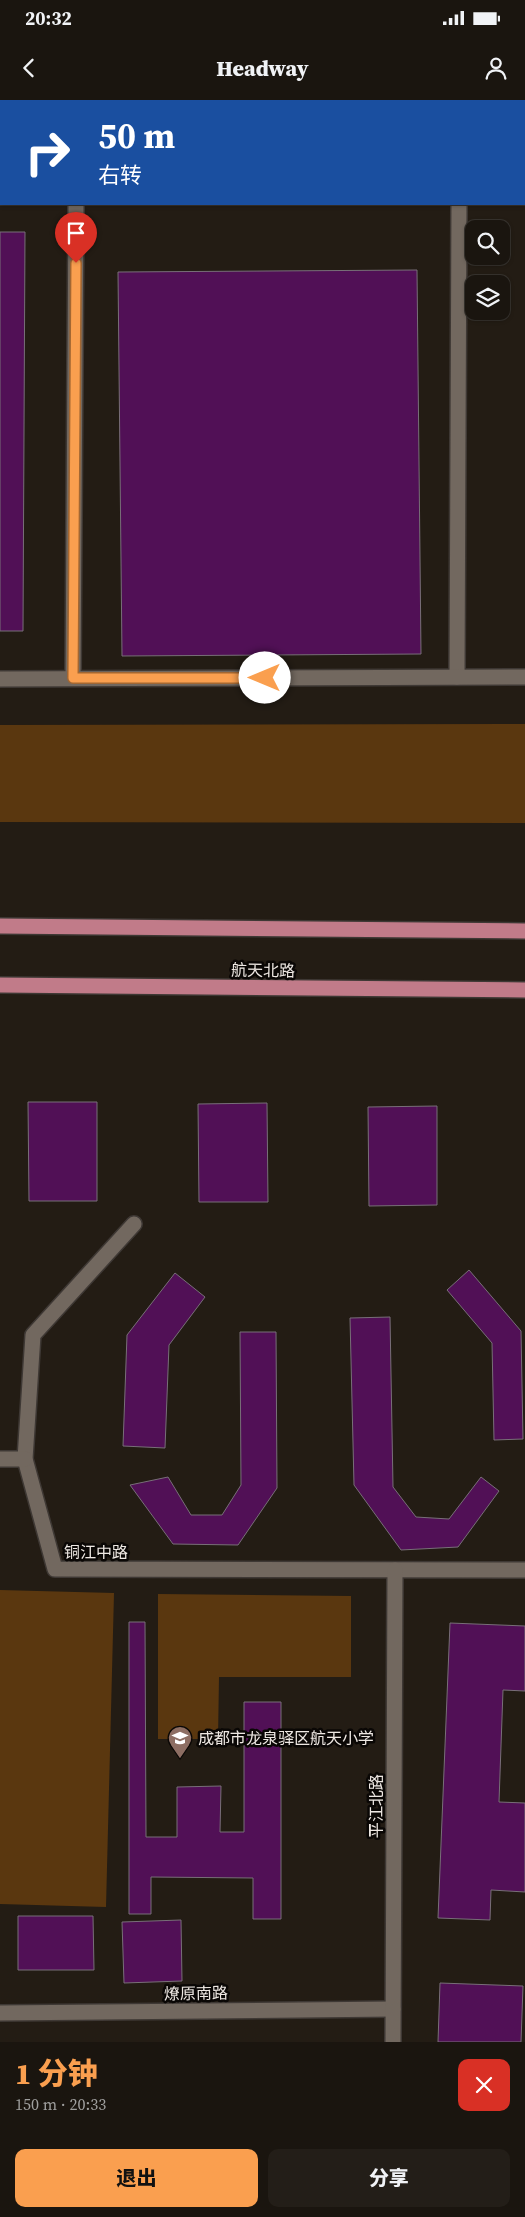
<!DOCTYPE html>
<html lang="zh">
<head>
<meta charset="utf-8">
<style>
	:root { --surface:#1a150f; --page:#231e18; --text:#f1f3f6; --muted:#9f9f9e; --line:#38342f; --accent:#fa9f4f }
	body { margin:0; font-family:"Source Serif 4","Noto Sans SC",serif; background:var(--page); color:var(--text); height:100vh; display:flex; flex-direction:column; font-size:19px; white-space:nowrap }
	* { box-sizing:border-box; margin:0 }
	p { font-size:16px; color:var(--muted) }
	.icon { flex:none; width:28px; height:28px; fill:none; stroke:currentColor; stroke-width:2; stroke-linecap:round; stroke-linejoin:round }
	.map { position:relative; height:1942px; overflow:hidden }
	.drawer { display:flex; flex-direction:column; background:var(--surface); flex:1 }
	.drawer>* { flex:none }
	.guide { position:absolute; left:0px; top:0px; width:525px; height:105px; box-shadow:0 1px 4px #0004,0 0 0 1px var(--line); background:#1a4fa0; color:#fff; overflow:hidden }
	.buttons { position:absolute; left:465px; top:120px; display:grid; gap:10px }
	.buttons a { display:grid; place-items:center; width:45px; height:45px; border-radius:10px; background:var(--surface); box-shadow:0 1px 4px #0004,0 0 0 1px var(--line); font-size:25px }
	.pin { position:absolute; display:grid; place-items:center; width:42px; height:42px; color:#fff; margin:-51px -21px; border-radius:50% 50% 50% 0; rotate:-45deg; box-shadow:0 0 5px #0007 }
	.pin .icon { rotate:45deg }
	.me { position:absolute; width:55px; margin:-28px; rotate:270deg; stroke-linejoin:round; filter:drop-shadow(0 0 4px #0008) }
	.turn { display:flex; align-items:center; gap:18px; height:105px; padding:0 15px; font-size:22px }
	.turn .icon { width:65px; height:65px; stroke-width:2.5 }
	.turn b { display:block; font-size:35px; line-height:42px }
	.round { display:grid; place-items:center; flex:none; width:52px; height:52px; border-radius:10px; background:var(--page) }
	.overview { display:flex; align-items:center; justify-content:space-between; height:85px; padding:0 15px }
	h1 { font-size:30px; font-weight:800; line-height:38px; color:var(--accent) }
	.cta { display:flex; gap:10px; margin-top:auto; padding:10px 15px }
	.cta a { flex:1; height:58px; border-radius:10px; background:var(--accent); color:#111; font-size:20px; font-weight:800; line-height:58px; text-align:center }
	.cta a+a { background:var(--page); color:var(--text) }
	.status { display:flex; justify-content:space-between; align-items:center; height:35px; padding:0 25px; background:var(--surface); direction:ltr }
	.status svg { height:14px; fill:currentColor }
	header { display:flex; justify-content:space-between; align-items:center; height:65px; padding:0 15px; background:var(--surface); font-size:22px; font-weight:800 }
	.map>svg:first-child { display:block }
	.green { fill:#5a370f }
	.building { fill:#511056; stroke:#786f78 }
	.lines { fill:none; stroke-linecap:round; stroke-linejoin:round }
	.minor-casing { stroke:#3e3834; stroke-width:18 }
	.major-casing { stroke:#3e3834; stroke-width:18 }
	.minor { stroke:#72685f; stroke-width:15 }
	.major { stroke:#c17b89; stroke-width:15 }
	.route-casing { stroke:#a26733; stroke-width:12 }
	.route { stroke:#fa9f4f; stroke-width:9 }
	.labels { text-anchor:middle; stroke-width:5; stroke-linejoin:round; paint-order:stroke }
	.street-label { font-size:16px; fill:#eee8e3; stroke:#0a0705 }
	.poi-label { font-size:16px; fill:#eee8e3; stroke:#0a0705; text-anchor:start }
</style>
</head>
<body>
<div class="status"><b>20:32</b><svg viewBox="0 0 49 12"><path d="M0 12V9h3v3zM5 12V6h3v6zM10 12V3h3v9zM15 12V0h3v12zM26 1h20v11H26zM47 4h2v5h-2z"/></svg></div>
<header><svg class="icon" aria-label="back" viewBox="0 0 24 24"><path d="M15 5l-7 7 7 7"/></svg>Headway<svg class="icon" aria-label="person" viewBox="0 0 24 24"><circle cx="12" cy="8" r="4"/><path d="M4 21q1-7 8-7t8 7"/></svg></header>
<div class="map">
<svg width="525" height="1942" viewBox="0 0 525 1942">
	<rect width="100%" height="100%" fill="#231c14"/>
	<g class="green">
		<path d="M525,624V723L0,722V625Z"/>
		<path d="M0,1490L114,1493L106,1807L0,1804Z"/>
		<path d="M158,1494L351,1496V1577H219L218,1639H158Z"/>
	</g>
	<g class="building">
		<path d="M0,0H25V1H1L0,24Z"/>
		<path d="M0,132H25L23,531H0Z"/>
		<path d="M417,170L421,554L122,556L118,172Z"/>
		<path d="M28,1002H97V1101H29Z"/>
		<path d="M267,1003L268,1102H199L198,1004Z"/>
		<path d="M437,1006V1105L369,1106L368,1007Z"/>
		<path d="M469,1170L521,1231L523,1339L494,1340L492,1243L447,1190Z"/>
		<path d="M175,1173L205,1197L169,1245L165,1348L123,1346L127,1235Z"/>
		<path d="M390,1217L393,1387L416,1417L449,1419L481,1377L499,1391L458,1447L401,1450L354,1385L350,1218Z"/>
		<path d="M240,1232H276L277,1388L238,1445L173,1444L130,1385L168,1377L191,1415H222L241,1385Z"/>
		<path d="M129,1522H145L146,1737H177V1687L221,1686L220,1732H244V1602H281V1819H253V1778L151,1777V1814H129Z"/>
		<path d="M450,1523L525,1526V1591L503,1590L499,1702L525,1703V1792L491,1790L490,1820L438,1818Z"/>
		<path d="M18,1816H93L94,1870H18Z"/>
		<path d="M181,1820L182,1881L124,1883L122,1822Z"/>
		<path d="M440,1883L523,1886L521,1942H438Z"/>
	</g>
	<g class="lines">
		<g class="minor-casing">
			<g id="minor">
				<path d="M458,0V1"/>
				<path d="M76,1V0"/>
				<path d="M524,66H525"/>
				<path d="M0,90H1"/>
				<path d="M457,577L459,104"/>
				<path d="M73,578L76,104"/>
				<path d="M0,579L525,577"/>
				<path d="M134,1124L33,1235L25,1359L55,1469L525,1470"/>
				<path d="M0,1359H25"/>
				<path d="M0,1913L393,1909"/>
				<path d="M393,1942L395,1470"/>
			</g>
		</g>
		<g class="major-casing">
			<g id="major">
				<path d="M0,826L525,831"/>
				<path d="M0,885L525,890"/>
			</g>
		</g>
		<use href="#minor" class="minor"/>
		<use href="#major" class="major"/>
	</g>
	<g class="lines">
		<g class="route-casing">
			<path id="route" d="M76,163L73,578H265"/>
		</g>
		<use href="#route" class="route"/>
	</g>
	<defs>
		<g id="school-pin" transform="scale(1.25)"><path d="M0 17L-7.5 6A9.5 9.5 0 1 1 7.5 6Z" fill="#8d6e63" stroke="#0a0705"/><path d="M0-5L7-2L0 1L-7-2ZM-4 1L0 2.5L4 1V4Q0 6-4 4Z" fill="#fff"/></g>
	</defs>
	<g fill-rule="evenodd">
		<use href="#school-pin" x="180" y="1638"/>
	</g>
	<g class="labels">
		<g class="street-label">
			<text transform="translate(263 870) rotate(1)" y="6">航天北路</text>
			<text x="96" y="1458">铜江中路</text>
			<text transform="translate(376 1706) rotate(-90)" y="6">平江北路</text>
			<text transform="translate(196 1893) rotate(-1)" y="6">燎原南路</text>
		</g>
		<g class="poi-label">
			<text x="198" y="1644">成都市龙泉驿区航天小学</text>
		</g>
	</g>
</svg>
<div class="buttons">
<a><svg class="icon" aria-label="search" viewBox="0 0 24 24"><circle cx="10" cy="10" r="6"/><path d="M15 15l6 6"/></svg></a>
<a><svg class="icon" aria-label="layers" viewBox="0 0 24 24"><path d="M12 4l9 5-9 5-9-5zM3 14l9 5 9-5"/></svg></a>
</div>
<div class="pin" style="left:76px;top:163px;background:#d93025"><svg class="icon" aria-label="arrive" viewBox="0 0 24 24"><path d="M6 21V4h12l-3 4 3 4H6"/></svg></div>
<svg class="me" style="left:265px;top:578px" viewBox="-20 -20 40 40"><circle r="19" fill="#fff"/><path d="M0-13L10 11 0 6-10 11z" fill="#fa9f4f"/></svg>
<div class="guide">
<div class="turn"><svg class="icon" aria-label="right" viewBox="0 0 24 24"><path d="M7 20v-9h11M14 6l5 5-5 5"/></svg><div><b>50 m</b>右转</div></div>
</div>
</div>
<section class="drawer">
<div class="overview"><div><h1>1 分钟</h1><p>150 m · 20:33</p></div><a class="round" style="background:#d93025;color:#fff"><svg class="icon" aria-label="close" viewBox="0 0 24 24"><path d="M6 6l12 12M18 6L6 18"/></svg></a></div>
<div class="cta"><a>退出</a><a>分享</a></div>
</section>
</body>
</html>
